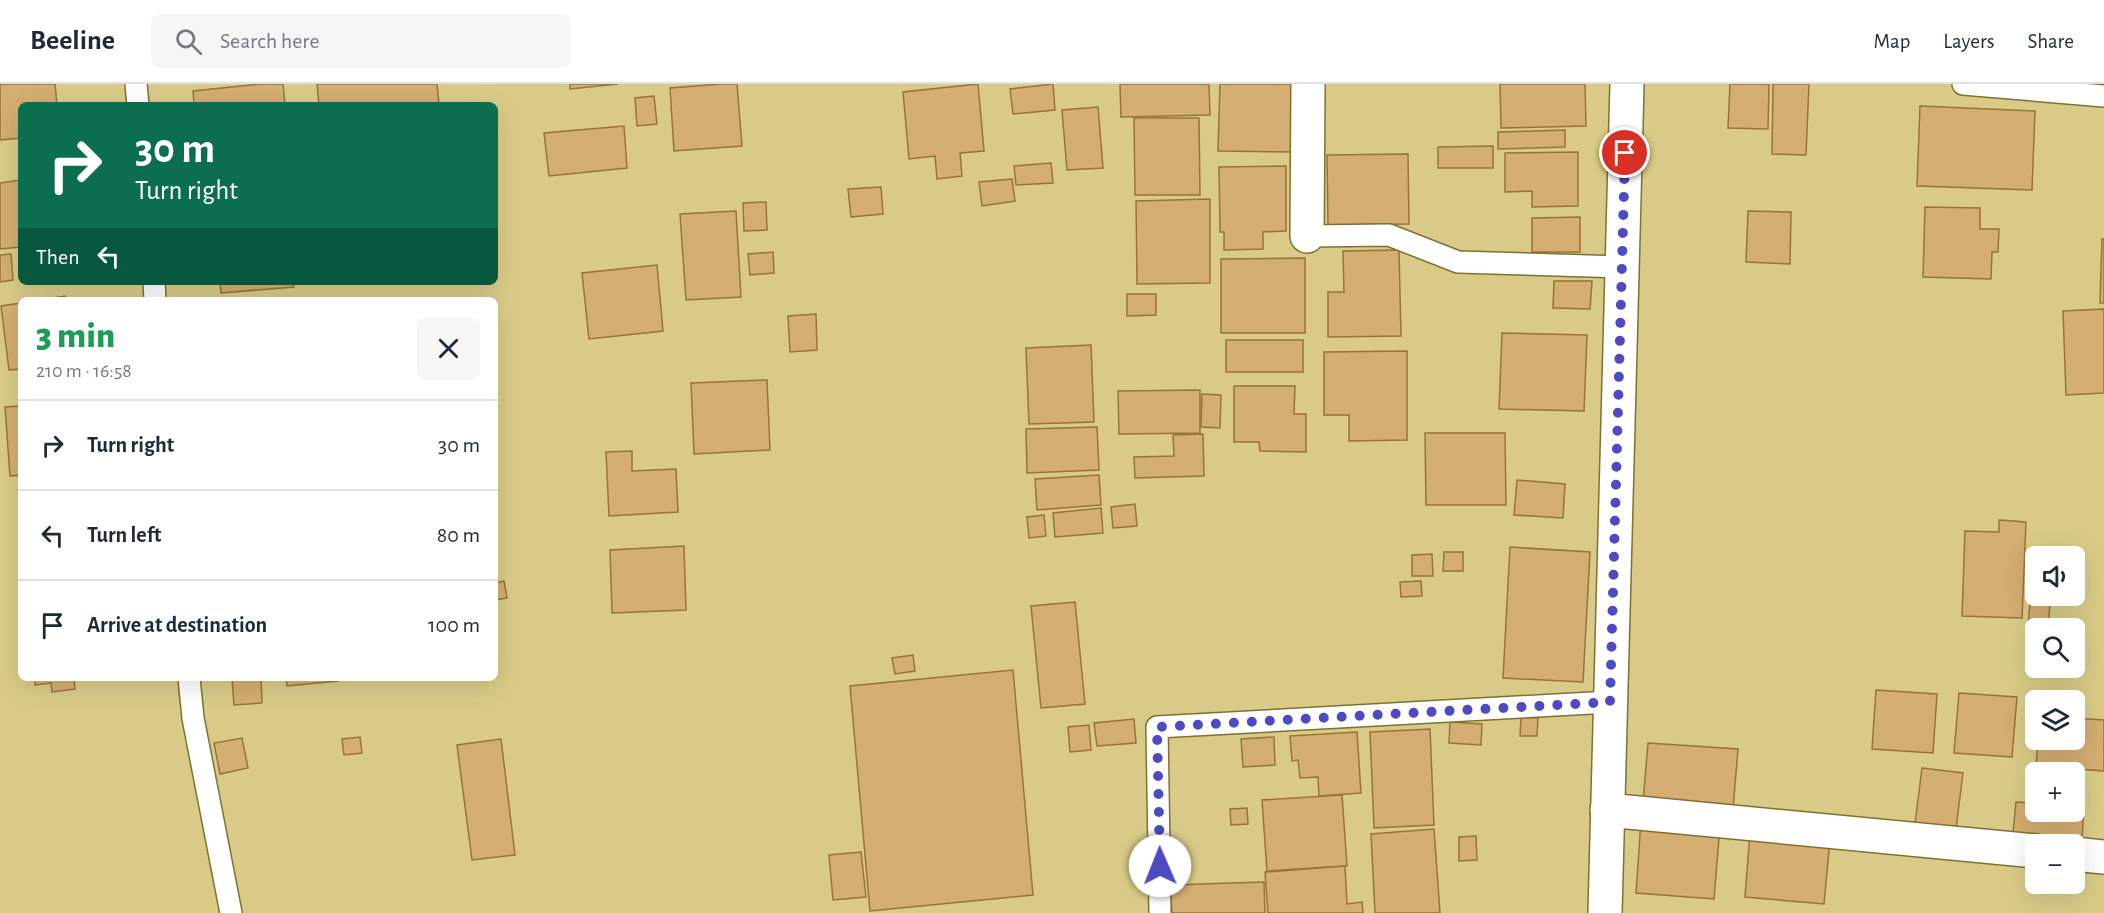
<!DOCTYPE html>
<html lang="en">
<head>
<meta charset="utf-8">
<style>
	:root { --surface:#fff; --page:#f6f6f7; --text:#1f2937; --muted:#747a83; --line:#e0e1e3 }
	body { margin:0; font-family:"Alegreya Sans",sans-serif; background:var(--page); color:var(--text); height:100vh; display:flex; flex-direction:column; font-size:22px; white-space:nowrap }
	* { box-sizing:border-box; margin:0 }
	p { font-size:20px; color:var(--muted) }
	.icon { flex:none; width:33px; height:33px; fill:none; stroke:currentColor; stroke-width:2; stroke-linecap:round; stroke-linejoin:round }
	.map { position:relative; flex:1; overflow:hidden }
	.drawer { position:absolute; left:18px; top:213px; width:480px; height:384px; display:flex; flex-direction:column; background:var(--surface); border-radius:9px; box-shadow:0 6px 24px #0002 }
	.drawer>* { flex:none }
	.banner { position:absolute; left:18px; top:18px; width:480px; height:183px; border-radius:9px; box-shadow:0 6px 24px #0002; background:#0b6e4f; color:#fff; overflow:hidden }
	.fabs { position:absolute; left:2025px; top:462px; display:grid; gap:12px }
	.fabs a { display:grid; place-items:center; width:60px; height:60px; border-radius:9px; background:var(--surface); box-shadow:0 6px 24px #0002; font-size:30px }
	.pin { position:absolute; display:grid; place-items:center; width:51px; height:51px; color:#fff; margin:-26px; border:3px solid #fff; border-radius:50%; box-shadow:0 2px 6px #0007 }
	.me { position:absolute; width:66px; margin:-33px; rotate:359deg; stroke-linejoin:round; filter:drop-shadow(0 0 4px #0008) }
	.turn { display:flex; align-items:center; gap:21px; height:126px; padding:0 18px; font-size:27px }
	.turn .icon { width:78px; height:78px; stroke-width:2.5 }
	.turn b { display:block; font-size:42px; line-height:51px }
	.then { display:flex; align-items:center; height:57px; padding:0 18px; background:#0003; gap:12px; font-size:22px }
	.round { display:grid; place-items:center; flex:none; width:63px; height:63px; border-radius:9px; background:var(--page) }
	.overview { display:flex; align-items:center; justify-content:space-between; height:102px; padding:0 18px }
	h1 { font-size:36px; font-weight:800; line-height:45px; color:#1e9e55 }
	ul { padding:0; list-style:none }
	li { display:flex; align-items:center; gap:18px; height:90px; padding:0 18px; border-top:2px solid var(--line) }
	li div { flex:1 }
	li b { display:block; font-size:22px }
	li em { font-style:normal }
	header { display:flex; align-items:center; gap:36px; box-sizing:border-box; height:84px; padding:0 30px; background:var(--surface); border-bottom:2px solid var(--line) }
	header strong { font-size:28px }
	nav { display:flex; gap:33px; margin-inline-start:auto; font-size:21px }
	.search { width:420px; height:54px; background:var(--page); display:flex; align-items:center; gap:15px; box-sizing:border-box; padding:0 21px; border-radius:9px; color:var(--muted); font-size:22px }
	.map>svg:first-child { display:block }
	.building { fill:#d4ae72; stroke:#987439; stroke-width:1.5 }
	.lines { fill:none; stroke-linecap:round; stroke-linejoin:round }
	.lane-casing { stroke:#7f712e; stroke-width:24 }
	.street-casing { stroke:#7f712e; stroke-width:36 }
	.lane { stroke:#fff; stroke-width:21 }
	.street { stroke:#fff; stroke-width:33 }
	.route { stroke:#4d4bc1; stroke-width:10; stroke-dasharray:0 18 }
</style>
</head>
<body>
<header>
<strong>Beeline</strong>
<div class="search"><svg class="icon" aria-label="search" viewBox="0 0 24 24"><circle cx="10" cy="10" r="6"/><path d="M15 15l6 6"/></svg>Search here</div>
<nav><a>Map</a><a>Layers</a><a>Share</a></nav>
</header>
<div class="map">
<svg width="2104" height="829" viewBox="0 0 2104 829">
	<rect width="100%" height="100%" fill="#d9cb87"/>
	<g class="building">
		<path d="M0,0H55L57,21H21V54L0,56Z"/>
		<path d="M261,0H283L285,21H194L193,7Z"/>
		<path d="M317,0H437L439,20L319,21Z"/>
		<path d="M570,0H618L570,5Z"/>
		<path d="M721,0H737L742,62L674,67L670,4Z"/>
		<path d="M978,0L984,67L960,69L962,92L937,95L935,72L909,75L903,8Z"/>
		<path d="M1053,0L1055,26L1013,30L1010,5Z"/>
		<path d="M1120,0H1209L1210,31L1121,33Z"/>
		<path d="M1220,0H1296L1295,68L1218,67Z"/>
		<path d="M1500,0H1585L1586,42L1501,44Z"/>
		<path d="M1730,0H1769L1768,45L1728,44Z"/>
		<path d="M1773,0H1809L1806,71L1772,70Z"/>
		<path d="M654,12L657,40L637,42L635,14Z"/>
		<path d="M1920,22L2035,27L2032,106L1917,102Z"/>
		<path d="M1098,23L1103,84L1067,86L1062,26Z"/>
		<path d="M1134,34H1199L1200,111H1135Z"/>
		<path d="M624,42L627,84L549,92L544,49Z"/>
		<path d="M1565,46V63L1498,65V48Z"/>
		<path d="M1493,62V84H1438V63Z"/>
		<path d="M1578,68V122L1532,123V107L1505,108V69Z"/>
		<path d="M1408,70L1409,140L1328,141L1327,71Z"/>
		<path d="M1051,79L1053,99L1016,101L1014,82Z"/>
		<path d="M1286,82V147L1263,148V165L1224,166V148H1220L1219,83Z"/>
		<path d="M1012,95L1015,117L982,122L979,98Z"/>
		<path d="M21,96V163L0,165V99Z"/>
		<path d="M881,103L883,130L851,133L848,105Z"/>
		<path d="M1210,115V199L1137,200L1136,117Z"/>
		<path d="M766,118L767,146L744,147L743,119Z"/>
		<path d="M1925,123L1980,124V145H1999L1998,168H1992L1991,195L1923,193Z"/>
		<path d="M736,127L741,213L686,216L680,130Z"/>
		<path d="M1748,127L1791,128L1790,180L1746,178Z"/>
		<path d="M1580,133V168H1532V134Z"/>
		<path d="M2102,155H2104V219H2100Z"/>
		<path d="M1399,166L1401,252L1328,253V208H1344L1343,167Z"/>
		<path d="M773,168L774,189L750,191L748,170Z"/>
		<path d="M11,170L13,196L0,198V171Z"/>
		<path d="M1305,174V249H1221V175Z"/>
		<path d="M657,181L663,247L589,255L582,189Z"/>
		<path d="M1554,197H1592L1590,225L1553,224Z"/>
		<path d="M220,198H293L294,203L221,209Z"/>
		<path d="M1127,210H1156V231L1127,232Z"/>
		<path d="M65,212L66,216H40Z"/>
		<path d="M21,219V285L9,286L1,222Z"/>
		<path d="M2104,225V309L2066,311L2063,227Z"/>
		<path d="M816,230L817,266L790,268L788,232Z"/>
		<path d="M1502,249L1587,251L1584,327L1499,325Z"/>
		<rect x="1226" y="256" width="77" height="32"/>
		<path d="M1091,261L1094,338L1029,340L1026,264Z"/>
		<path d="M1407,267V356L1349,357V331H1324V268Z"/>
		<path d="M767,296L770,366L694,370L691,299Z"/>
		<path d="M1234,302H1295L1294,330H1306V368L1260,367L1259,358H1234Z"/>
		<path d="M1200,306V349L1119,350L1118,307Z"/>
		<path d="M1202,310L1221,311L1220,344L1201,343Z"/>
		<path d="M21,322V391L10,392L5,323Z"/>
		<path d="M1097,343L1099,386L1027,389L1026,345Z"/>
		<path d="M1425,349H1505L1506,421H1426Z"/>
		<path d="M1203,350L1204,392L1135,394L1134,373L1174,372L1173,351Z"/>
		<path d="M632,367V387L676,385L678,428L609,432L606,368Z"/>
		<path d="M1099,391L1101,421L1037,426L1035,395Z"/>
		<path d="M1517,396L1565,400L1563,434L1514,431Z"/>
		<path d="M1135,420L1137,442L1113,444L1111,423Z"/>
		<path d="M1101,424L1103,449L1055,453L1053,429Z"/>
		<path d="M1044,431L1046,452L1029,454L1027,433Z"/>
		<path d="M1999,436L2026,438L2022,534L1962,532L1965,447L1999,448Z"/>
		<path d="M684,462L686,526L612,529L610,466Z"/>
		<path d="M1510,463L1590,468L1583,598L1503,594Z"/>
		<path d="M2034,465L2047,466L2046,472H2036V500L2031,499Z"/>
		<path d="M1444,468H1463V487H1443Z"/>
		<path d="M1432,470L1433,492H1412V471Z"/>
		<path d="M504,497L507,514L495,516V499Z"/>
		<path d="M1421,497L1422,512L1401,513L1400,498Z"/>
		<path d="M1075,518L1085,620L1041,624L1031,522Z"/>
		<path d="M2030,519L2050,520L2048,544H2036V554H2027Z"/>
		<path d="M913,571L915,587L895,590L892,574Z"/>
		<path d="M1013,586L1033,811L870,827L850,602Z"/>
		<path d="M35,594H92L74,596L75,605L52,608L51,599L35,601Z"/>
		<path d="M232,594H261L262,619L234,621Z"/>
		<path d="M286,594H338V597L287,602Z"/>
		<path d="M1876,606L1937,610L1933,669L1872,665Z"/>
		<path d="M1959,609L2017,613L2012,673L1954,669Z"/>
		<path d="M1521,633L1538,634L1537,652H1520Z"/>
		<path d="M2074,634L2104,636V687L2036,682L2038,656H2074Z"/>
		<path d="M1134,635L1136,659L1097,662L1094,639Z"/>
		<path d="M1450,638L1482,640L1481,661L1449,659Z"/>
		<path d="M1089,641L1091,666L1070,668L1068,643Z"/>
		<path d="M1430,645L1434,741L1374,744L1370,648Z"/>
		<path d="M1357,648L1361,709L1319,712L1318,693L1300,694L1298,676L1292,677L1290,652Z"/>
		<path d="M360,653L362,669L344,671L342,655Z"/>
		<path d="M1274,653L1275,681L1243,683L1241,655Z"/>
		<path d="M242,654L248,684L220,690L214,659Z"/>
		<path d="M501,655L515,771L472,776L457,661Z"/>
		<path d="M1648,659L1738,665L1733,725L1643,718Z"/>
		<path d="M1922,684L1963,689L1955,752L1914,747Z"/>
		<path d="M1342,711L1347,782L1267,787L1262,716Z"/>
		<path d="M2016,718L2036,719V728H2074V723L2084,724L2082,755L2013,749Z"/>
		<path d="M1247,724L1248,740L1231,741L1230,725Z"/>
		<path d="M1641,736L1720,742L1714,815L1636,809Z"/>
		<path d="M1434,745L1440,829H1375L1371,750Z"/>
		<path d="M1750,749L1830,756L1824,820L1745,813Z"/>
		<path d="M1476,752L1477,776L1459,777V753Z"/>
		<path d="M861,768L866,813L833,816L829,771Z"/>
		<path d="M1345,782L1347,820L1362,818L1363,829H1268L1265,788Z"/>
		<path d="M1264,798L1265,829H1172L1170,801Z"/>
	</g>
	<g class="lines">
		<g class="lane-casing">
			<g id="lane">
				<path d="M136,0L138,21"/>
				<path d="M1963,0L2104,12"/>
				<path d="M1307,152L1389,151L1458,178L1622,183"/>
				<path d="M154,198L155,216"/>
				<path d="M189,594L193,634L231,829"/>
				<path d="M1160,829L1157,643L1610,618"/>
			</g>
		</g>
		<g class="street-casing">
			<g id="street">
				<path d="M1307,152L1308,0"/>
				<path d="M1607,726L2036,767"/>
				<path d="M2074,770L2104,773"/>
				<path d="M1605,829L1627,0"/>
			</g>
		</g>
		<use href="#lane" class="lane"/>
		<use href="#street" class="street"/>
	</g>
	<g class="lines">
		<path class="route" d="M1160,782L1157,643L1610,618L1625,69"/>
	</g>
</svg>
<div class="fabs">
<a><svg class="icon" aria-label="sound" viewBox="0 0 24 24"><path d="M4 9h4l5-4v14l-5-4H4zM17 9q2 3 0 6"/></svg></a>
<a><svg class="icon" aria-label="search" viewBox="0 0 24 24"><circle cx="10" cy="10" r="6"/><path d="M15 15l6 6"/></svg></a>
<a><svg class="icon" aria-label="layers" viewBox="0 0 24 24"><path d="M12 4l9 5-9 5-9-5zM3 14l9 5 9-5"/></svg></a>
<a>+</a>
<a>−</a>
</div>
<div class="pin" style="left:1625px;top:69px;background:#d93025"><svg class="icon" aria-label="arrive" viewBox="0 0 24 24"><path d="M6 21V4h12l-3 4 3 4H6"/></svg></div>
<svg class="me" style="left:1160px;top:782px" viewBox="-20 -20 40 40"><circle r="19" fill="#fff"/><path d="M0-13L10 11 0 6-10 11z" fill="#4d4bc1"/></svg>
<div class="banner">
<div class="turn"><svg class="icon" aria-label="right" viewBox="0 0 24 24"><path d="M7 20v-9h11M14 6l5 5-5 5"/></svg><div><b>30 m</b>Turn right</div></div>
<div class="then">Then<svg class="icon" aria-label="left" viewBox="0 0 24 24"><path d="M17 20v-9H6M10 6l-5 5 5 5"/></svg></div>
</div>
<section class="drawer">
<div class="overview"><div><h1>3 min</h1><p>210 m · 16:58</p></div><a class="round"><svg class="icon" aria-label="close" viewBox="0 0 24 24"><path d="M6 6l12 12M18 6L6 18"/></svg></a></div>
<ul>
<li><svg class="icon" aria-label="right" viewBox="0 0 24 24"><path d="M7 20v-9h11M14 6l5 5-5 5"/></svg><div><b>Turn right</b></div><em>30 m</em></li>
<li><svg class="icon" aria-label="left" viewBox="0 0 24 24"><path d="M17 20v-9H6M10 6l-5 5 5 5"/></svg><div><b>Turn left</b></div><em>80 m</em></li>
<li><svg class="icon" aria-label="arrive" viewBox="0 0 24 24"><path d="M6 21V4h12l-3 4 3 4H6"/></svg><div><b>Arrive at destination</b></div><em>100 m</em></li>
</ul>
</section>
</div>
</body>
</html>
